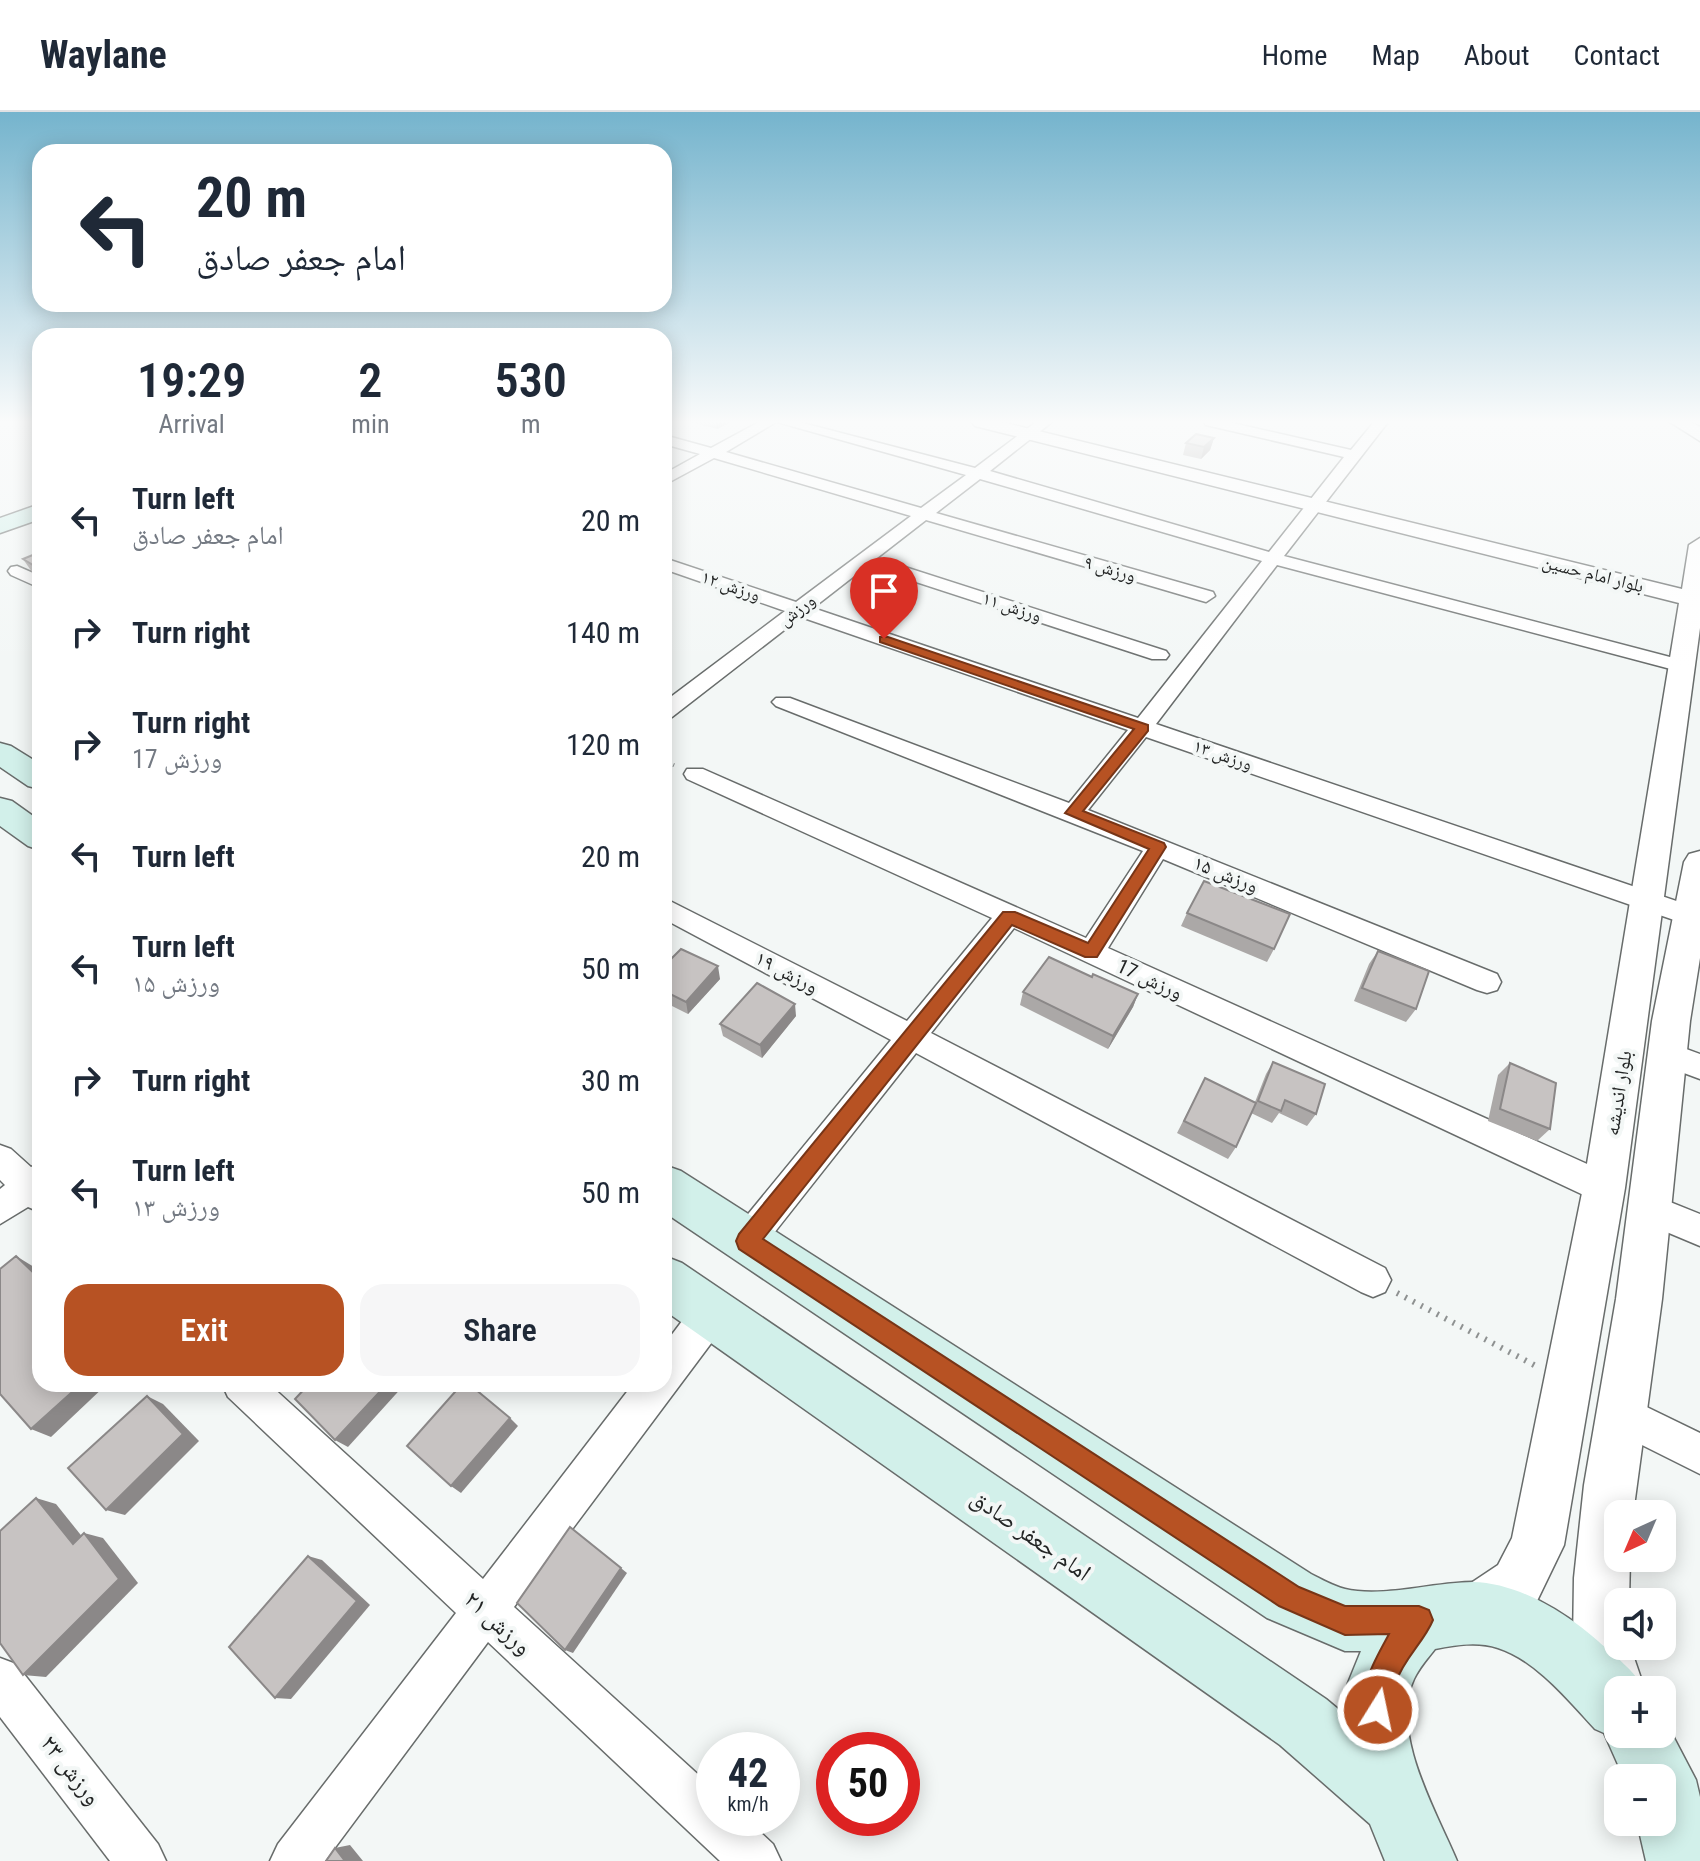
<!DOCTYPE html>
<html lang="en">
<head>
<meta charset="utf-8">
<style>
	:root { --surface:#fff; --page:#f6f6f7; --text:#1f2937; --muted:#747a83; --line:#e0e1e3; --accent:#b75223 }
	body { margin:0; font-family:"Roboto Condensed","Noto Naskh Arabic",sans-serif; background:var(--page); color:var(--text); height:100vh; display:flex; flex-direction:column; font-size:30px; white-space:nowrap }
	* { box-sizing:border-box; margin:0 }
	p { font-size:26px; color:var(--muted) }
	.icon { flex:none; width:44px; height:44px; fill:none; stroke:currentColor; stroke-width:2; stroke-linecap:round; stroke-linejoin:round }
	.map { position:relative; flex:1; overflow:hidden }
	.details { position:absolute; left:32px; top:216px; width:640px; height:1064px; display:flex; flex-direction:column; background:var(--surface); border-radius:24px; box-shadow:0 4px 20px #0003 }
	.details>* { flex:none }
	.top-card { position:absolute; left:32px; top:32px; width:640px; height:168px; border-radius:24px; box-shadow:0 4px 20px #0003; background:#fff; color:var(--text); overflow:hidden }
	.needle { width:52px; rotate:224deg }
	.buttons { position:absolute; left:1604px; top:1388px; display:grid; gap:16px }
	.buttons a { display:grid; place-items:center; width:72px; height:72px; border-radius:16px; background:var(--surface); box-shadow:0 4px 20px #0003; font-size:40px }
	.speed { position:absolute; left:696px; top:1620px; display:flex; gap:16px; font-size:40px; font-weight:700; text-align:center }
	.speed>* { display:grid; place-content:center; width:104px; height:104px; border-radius:50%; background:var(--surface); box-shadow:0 4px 20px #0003; line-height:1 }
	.speed small { font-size:20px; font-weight:400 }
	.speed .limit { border:12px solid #d22; background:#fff; color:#111 }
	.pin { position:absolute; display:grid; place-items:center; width:68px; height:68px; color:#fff; margin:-82px -34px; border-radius:50% 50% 50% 0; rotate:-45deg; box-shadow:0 0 8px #0007 }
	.pin .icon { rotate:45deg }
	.me { position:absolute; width:88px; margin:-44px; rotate:10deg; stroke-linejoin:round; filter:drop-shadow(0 0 6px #0008) }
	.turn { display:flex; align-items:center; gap:28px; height:168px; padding:0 32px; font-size:36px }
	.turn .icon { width:104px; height:104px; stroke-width:2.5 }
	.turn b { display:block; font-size:56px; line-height:68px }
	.eta { display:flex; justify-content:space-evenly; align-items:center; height:136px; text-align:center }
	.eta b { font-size:48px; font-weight:600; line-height:56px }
	.action { display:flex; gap:16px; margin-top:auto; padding:16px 32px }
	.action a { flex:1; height:92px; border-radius:24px; background:var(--accent); color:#fff; font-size:32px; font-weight:600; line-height:92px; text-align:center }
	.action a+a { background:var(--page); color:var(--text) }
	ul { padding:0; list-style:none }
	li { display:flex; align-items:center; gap:24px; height:112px; padding:0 32px }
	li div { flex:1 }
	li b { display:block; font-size:30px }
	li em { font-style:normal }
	header { display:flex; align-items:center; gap:48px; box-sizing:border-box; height:112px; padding:0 40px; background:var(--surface); border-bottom:2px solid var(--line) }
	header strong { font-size:38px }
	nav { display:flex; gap:44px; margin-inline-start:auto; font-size:28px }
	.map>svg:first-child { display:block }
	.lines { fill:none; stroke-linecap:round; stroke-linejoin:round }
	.minor-casing { stroke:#686c6b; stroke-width:3 }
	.tertiary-casing { stroke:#686c6b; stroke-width:3 }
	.secondary-casing { stroke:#686c6b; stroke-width:3 }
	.path-far1 { stroke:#8e9191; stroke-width:4; stroke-dasharray:1 4; stroke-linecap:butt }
	.path { stroke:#8e9191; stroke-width:6; stroke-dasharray:2 7; stroke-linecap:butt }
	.minor { fill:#fff; fill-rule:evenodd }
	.tertiary { fill:#fff; fill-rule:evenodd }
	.secondary { fill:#d2f0ea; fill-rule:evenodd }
	.wall { fill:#aba8a7 }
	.shaded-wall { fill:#8b8888 }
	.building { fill:#c7c3c2; stroke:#8b8888; stroke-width:2 }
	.route { fill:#b75223; stroke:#773517; stroke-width:2 }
	.labels { text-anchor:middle; stroke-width:8; stroke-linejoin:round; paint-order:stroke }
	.far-street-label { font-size:18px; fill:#232525; stroke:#f3f7f6 }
	.street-label { font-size:20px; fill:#232525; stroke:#f3f7f6 }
	.near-street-label { font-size:24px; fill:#232525; stroke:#f3f7f6 }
</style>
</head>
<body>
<header>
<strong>Waylane</strong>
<nav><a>Home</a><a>Map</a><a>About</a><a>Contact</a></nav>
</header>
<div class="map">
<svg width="1700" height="1749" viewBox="0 0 1700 1749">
	<rect width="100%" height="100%" fill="#f3f7f6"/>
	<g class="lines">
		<g class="minor-casing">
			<g id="minor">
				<path d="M759,310H776L726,340L921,396L966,363L777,310H799L975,356L1036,310H1052L990,359L1269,440L1344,345L1206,313L1204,310H1228L1351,338L1374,310H1388L1284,444L1689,550L1692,554L1682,560L1277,453L1156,612L1700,797V817L1146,625L1088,698L1497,862L1501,870L1497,878L1487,881L1477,878L1163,747L1108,836L1616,1065L1620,1076L1616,1087L1604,1091L1592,1087L1014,816L931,921L1385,1156L1391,1168L1385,1180L1373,1185L1361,1180L916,941L759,1140L747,1145L735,1140L730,1129L735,1118L891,928L664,807V786L907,909L992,806L687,667L684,662L687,657H703L1086,826L1143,739L776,594L772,590L776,586H790L1069,691L1128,618L801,505L672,605L664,606V590L785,499L664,457V446L796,490L911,404L714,346L664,373V362L700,342L664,332V323L711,336ZM980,367L1262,449L1138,606L813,496L867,454L1152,547H1166L1169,543L1166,539L877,446L926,408L1199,488L1206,490L1215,484L1213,480L936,401Z"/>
				<path d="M17,454L40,464V476L11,463L8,459L11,455Z"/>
				<path d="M1667,930L1700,942V967L1657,951L1652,942L1657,933Z"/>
				<path d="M0,1033L11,1037L31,1055L40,1051V1100L28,1095L0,1112V1077L5,1073L0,1068Z"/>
				<path d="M1650,1082L1700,1102V1134L1638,1108L1633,1097L1638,1086Z"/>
				<path d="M711,1183L724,1188L729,1201L724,1214L514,1495L714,1677V1706H745L773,1732L781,1749H720L488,1530L325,1749H270L278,1732L456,1501L228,1285L222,1272H269L483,1467L633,1272H664V1233L698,1188Z"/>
				<path d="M1622,1283L1700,1321V1362L1608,1316L1603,1302L1608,1288Z"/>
				<path d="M0,1546L16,1552L158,1732L166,1749H110L0,1605Z"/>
			</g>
		</g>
		<g class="tertiary-casing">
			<g id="tertiary">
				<path d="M972,310H1002L1682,477L1689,433L1700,426V516L1625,1076L1564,1433L1536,1491L1496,1521L1476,1529L1456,1521L1448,1501L1456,1481L1498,1453L1512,1426L1583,1076L1679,491L975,314Z"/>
				<path d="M1670,310H1691L1700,315V329Z"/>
				<path d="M1700,739V846L1690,909L1662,1187L1633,1402H1618V1446H1630L1629,1490H1618V1534H1630L1645,1578H1618V1612L1597,1604L1573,1531L1574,1466L1584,1373L1616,1187L1652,909L1684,750L1689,742Z"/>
			</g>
		</g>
		<g class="secondary-casing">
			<g id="secondary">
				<path d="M40,392V407L0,421V406Z"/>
				<path d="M0,631L11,634L40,652V677L28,674L0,655Z"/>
				<path d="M0,686L12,689L40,709V738L28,734L0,714Z"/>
				<path d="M664,1053L681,1059L1311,1462C1321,1467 1333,1474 1345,1477C1382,1486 1435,1470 1473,1470C1518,1471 1565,1500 1598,1529C1613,1543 1636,1559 1644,1578H1618V1622H1662V1603L1696,1668L1700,1685V1749H1646L1637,1710H1662V1666H1624L1604,1621L1595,1617C1569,1589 1536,1548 1498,1536C1477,1529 1456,1533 1435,1537C1428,1546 1419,1556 1414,1567C1389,1620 1437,1701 1457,1749H1385L1370,1712L1280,1633L664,1198V1144L682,1151L1326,1587L1344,1602L1348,1571L1361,1539H1345L1267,1506L664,1100Z"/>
			</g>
		</g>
		<path class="path-far1" d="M664,649L676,654"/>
		<path class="path" d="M1397,1181L1536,1254"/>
		<use href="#minor" class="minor"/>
		<use href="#tertiary" class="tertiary"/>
		<use href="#secondary" class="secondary"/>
	</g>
	<g class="wall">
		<path d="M691,310H731L717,317Z"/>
		<path d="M1214,326L1210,338L1201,347L1183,343L1186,331Z"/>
		<path d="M40,440V465L32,460L23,447Z"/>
		<path d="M1187,801L1274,837L1267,850L1181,814Z"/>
		<path d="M1378,839L1416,897L1406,910L1354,889L1369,852Z"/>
		<path d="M664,854L720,867L688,902L664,890Z"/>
		<path d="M1092,865L1138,882L1133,895L1108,937L1020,893L1023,880Z"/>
		<path d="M796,904L762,946L723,924L720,912Z"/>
		<path d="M1273,950L1316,1002L1307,1014L1279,1001L1272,1011L1251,1001L1236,1035L1228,1047L1177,1021L1205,966L1255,990L1266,962Z"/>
		<path d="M1510,951L1550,1017L1537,1029L1488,1009L1498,963Z"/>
	</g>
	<g class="shaded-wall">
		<path d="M716,310H731L717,317Z"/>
		<path d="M1214,326L1210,338L1201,347L1204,335Z"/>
		<path d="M718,854L720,867L688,902L686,890Z"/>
		<path d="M1138,882L1133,895L1108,937L1113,924Z"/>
		<path d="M795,892L796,904L762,946L760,933Z"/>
		<path d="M16,1144L34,1155L40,1161V1167Z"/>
		<path d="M81,1272H107L51,1325L31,1317Z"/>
		<path d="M387,1272H405L348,1335L335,1328Z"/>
		<path d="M147,1284L163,1292L199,1329L125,1403L106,1398Z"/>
		<path d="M510,1306L518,1314L461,1381L451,1374Z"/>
		<path d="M36,1386L56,1392L92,1437L73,1432Z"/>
		<path d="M570,1415L627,1461L573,1541L565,1538Z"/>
		<path d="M84,1421L103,1426L138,1471L46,1565L23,1563Z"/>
		<path d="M308,1444L322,1448L370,1493L291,1587L275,1586Z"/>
		<path d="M350,1733L363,1749H345L335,1736Z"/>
	</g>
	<g class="building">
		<path d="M1196,322L1214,326L1204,335L1186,331Z"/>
		<path d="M40,440V455L38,456L23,447Z"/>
		<path d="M1204,769L1290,802L1274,837L1187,801Z"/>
		<path d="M681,837L718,854L686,890L664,879V854Z"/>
		<path d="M1378,839L1429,859L1416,897L1362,876Z"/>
		<path d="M1049,845L1092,865L1093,862L1138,882L1113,924L1023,880Z"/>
		<path d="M757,871L795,892L760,933L720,912Z"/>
		<path d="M1273,950L1325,972L1316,1002L1285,988L1281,999L1258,989Z"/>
		<path d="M1510,951L1556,971L1550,1017L1500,997Z"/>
		<path d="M1205,966L1256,991L1236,1035L1184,1009Z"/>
		<path d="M16,1144L40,1167V1182L35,1186L40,1192V1272H81L31,1317L0,1282V1157Z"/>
		<path d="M309,1272H387L335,1328L295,1287Z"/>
		<path d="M462,1272H469L510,1306L451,1374L407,1334Z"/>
		<path d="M147,1284L183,1322L106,1398L68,1356Z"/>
		<path d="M36,1386L73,1432L84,1421L119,1467L23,1563L0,1531V1419Z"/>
		<path d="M570,1415L621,1456L565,1538L517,1491Z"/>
		<path d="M308,1444L357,1489L275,1586L229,1535Z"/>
		<path d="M335,1736L345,1749H326Z"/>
	</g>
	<linearGradient id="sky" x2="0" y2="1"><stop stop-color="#75b4cd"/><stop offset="0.56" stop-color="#fafbfb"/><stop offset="1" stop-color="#fafbfb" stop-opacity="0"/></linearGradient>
	<rect width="1700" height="554" fill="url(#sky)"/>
	<path class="route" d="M880,525H888L1148,613V619L1083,699L1164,731L1166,735L1097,845H1085L1012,813L763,1127L1299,1475L1345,1494H1419L1429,1498L1433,1508C1424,1530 1404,1546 1396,1570C1391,1582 1394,1596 1389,1609L1378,1613L1368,1609C1355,1578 1375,1549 1389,1522L1345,1523L1279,1494L739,1137L736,1129L739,1122L1003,800H1015L1088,831L1149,737L1065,701L1134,617L880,530Z"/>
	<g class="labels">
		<g class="far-street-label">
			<text transform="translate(1110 457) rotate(16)" y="6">ورزش ۹</text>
			<text transform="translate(1593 462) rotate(14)" y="6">بلوار امام حسین</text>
			<text transform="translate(731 474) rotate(19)" y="6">ورزش ۱۲</text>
			<text transform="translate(1012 495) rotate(18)" y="6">ورزش ۱۱</text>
			<text transform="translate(797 498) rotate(-37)" y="6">ورزش</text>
			<text transform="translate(1223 643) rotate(19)" y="6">ورزش ۱۳</text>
		</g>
		<g class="street-label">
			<text transform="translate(1226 762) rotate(22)" y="7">ورزش ۱۵</text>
			<text transform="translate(787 860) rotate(28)" y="7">ورزش ۱۹</text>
			<text transform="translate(1150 867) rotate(25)" y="7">ورزش 17</text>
			<text transform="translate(1618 981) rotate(-81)" y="7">بلوار اندیشه</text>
		</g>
		<g class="near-street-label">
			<text transform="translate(1031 1423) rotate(35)" y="8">امام جعفر صادق</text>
			<text transform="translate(498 1511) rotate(43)" y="8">ورزش ۲۱</text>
			<text transform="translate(71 1658) rotate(52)" y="8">ورزش ۲۳</text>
		</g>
	</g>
</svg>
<div class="buttons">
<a><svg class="needle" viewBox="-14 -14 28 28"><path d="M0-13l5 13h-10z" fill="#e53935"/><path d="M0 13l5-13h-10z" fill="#747a83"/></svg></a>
<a><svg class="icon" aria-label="sound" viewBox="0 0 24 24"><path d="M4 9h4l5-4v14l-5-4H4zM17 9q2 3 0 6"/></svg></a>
<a>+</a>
<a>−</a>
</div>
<div class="speed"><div>42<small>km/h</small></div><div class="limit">50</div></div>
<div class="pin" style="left:884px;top:527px;background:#d93025"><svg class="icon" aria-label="arrive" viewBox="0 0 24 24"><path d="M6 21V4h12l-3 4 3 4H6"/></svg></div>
<svg class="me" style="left:1378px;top:1598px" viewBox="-20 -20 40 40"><circle r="17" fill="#b75223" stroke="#fff" stroke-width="3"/><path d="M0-11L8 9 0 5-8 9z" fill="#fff"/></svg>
<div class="top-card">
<div class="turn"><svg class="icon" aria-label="left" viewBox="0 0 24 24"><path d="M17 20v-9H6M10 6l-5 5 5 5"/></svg><div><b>20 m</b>امام جعفر صادق</div></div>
</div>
<section class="details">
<div class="eta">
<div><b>19:29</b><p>Arrival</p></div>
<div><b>2</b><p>min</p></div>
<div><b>530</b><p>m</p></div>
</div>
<ul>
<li><svg class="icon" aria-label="left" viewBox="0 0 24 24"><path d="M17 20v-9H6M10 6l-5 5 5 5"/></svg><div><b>Turn left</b><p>امام جعفر صادق</p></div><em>20 m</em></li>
<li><svg class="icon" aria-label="right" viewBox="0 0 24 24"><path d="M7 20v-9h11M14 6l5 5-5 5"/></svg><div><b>Turn right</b></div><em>140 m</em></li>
<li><svg class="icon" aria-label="right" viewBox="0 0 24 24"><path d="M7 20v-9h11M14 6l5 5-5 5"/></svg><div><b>Turn right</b><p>ورزش 17</p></div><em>120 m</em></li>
<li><svg class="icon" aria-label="left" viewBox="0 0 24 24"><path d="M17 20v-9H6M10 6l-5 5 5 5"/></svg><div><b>Turn left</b></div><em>20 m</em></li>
<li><svg class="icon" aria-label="left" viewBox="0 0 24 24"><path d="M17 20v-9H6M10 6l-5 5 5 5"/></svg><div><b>Turn left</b><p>ورزش ۱۵</p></div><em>50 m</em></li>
<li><svg class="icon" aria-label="right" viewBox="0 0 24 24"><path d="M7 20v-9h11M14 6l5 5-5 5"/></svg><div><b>Turn right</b></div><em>30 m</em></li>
<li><svg class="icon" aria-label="left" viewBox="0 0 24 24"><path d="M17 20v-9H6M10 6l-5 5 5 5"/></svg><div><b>Turn left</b><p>ورزش ۱۳</p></div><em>50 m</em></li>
</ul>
<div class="action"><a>Exit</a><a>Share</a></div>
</section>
</div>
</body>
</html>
